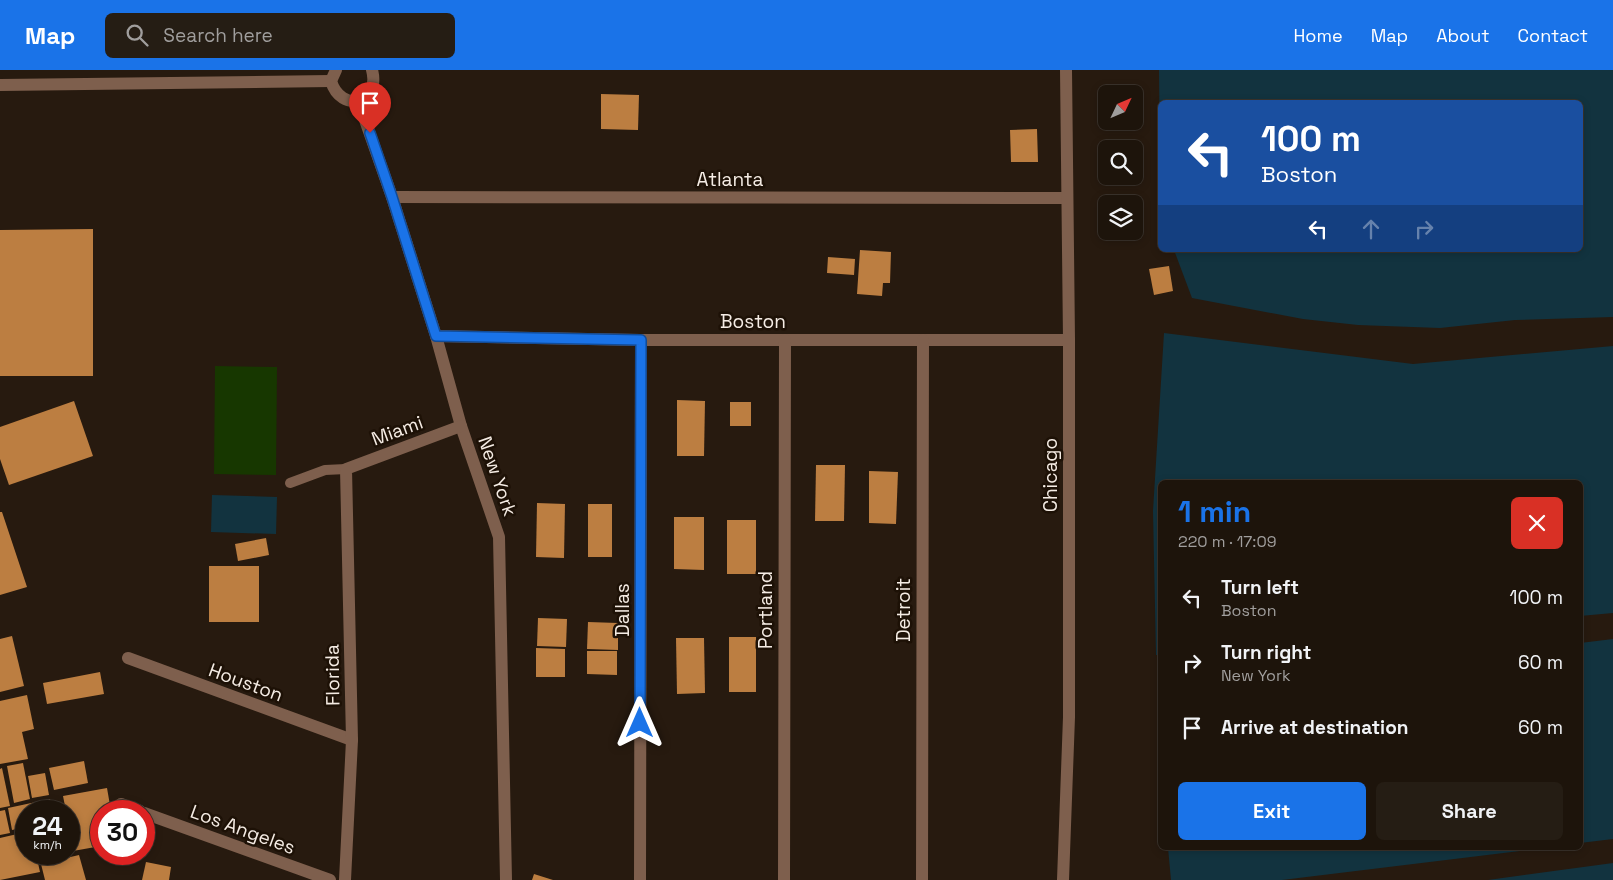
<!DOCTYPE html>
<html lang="en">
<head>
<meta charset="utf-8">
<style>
	:root { --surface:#1d140b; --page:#251d14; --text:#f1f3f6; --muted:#a09e9d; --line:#3b332c; --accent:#1a73e8 }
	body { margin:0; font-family:"Space Grotesk",sans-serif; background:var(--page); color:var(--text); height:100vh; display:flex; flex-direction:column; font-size:19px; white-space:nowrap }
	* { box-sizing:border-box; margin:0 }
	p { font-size:16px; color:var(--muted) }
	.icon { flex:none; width:28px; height:28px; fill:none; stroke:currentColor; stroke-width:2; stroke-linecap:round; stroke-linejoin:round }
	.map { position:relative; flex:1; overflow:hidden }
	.drawer { position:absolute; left:1158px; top:410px; width:425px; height:370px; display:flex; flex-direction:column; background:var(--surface); border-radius:8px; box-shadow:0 2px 8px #0003,0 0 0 1px var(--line) }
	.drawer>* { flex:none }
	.banner { position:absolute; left:1158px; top:30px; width:425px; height:152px; border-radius:8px; box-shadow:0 2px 8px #0003,0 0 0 1px var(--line); background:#1a4fa0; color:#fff; overflow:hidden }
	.needle { width:32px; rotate:46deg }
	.buttons { position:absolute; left:1098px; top:15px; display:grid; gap:10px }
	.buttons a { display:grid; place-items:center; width:45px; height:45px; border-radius:8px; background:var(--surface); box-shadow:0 2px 8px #0003,0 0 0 1px var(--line); font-size:25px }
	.speed { position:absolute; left:15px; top:730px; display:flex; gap:10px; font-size:25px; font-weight:700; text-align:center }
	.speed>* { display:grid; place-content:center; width:65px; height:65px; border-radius:50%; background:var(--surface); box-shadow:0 2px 8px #0003,0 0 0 1px var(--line); line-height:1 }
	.speed small { font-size:12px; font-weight:400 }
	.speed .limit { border:8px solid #d22; background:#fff; color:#111 }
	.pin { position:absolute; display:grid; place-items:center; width:42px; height:42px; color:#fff; margin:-51px -21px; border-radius:50% 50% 50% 0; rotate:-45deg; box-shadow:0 0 5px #0007 }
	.pin .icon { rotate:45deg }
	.me { position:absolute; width:55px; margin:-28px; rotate:0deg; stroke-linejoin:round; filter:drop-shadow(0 0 4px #0008) }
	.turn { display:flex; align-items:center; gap:18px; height:105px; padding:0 20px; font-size:22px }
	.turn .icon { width:65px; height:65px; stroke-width:2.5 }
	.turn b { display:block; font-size:35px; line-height:42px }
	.lanes { display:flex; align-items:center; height:48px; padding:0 20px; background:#0003; justify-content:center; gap:25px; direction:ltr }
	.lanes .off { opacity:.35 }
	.round { display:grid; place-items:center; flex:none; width:52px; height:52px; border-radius:8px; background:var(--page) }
	.headline { display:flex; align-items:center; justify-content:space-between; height:85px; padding:0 20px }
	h1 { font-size:30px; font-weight:600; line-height:38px; color:var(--accent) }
	.button { display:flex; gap:10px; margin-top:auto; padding:10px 20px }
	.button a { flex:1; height:58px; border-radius:8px; background:var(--accent); color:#fff; font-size:20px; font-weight:600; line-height:58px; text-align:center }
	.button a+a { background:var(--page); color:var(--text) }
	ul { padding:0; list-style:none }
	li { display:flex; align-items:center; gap:15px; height:65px; padding:0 20px }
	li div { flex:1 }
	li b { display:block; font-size:19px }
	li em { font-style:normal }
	header { display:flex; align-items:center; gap:30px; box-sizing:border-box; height:70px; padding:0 25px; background:var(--accent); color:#fff }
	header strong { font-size:24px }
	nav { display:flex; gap:28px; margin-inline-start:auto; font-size:18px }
	.search { width:350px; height:45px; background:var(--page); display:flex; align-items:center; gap:12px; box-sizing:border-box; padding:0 18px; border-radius:8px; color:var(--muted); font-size:19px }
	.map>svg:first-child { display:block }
	.green { fill:#173700 }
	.water { fill:#12333f }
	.building { fill:#bc7e41 }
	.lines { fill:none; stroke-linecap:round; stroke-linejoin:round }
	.service { stroke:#7e5f4d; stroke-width:10 }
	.minor { stroke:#7e5f4d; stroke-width:12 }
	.route-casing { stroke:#114b97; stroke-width:12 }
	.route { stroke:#1a73e8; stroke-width:9 }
	.labels { text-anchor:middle; stroke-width:5; stroke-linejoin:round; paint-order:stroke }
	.street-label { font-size:19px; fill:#f5ece4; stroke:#1d1106 }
</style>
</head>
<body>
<header>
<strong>Map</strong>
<div class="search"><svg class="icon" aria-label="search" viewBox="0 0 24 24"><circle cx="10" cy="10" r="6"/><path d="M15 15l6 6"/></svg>Search here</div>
<nav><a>Home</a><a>Map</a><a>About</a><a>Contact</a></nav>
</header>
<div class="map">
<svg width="1613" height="810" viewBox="0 0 1613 810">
	<rect width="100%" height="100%" fill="#271a0f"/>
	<path class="green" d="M215,296L277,297L276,405L214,404Z"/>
	<g class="water">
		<path d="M1159,0H1613V247L1515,250L1440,258L1358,255L1303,249L1192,228L1174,180H1580V32H1160V102Z"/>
		<path d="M1164,263L1413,294L1613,276V543L1580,546V412H1160V585H1156L1153,441Z"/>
		<path d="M212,425L277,427L276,464L211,462Z"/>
		<path d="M1613,569V769L1580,773V573Z"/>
		<path d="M1168,778H1545L1282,810H1171Z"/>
		<path d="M1613,793V810H1488Z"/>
	</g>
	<g class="building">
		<path d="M601,24L639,25L638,60L601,59Z"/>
		<path d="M1037,59L1038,92H1011L1010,60Z"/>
		<path d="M93,159V306H0V160Z"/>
		<path d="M860,180L891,182L890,213H883L882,226L857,224Z"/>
		<path d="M828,187L855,189L854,205L827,203Z"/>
		<path d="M1169,196L1173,221L1154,225L1149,199Z"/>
		<path d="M677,330L705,331L704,386H677Z"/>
		<path d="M74,331L93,386L9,415L0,389V357Z"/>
		<rect x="730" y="332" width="21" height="24"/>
		<path d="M816,395H845L844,451H815Z"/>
		<path d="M869,401L898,402L896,454L869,453Z"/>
		<path d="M537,433L565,434L564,488L536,487Z"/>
		<rect x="588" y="434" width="24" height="53"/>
		<path d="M0,442H2L27,517L0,525Z"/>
		<path d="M674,447H704V500L674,499Z"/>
		<rect x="727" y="450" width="29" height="54"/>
		<path d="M266,468L269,485L238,491L235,474Z"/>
		<rect x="209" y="496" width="50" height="56"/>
		<path d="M538,548L567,549L566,577L537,576Z"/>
		<path d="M588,552L618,553V580L587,579Z"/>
		<path d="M12,566L24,616L0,622V569Z"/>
		<rect x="729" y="567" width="27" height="55"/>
		<path d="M676,568H704L705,623L677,624Z"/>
		<path d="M536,578L565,579V607H536Z"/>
		<path d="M587,581H617V605L587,604Z"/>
		<path d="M100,602L104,624L47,634L43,613Z"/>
		<path d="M27,625L34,659L22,662L28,689L0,694V631Z"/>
		<path d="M84,691L88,713L54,720L49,698Z"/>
		<path d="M23,693L30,729L14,733L7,696Z"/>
		<path d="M2,698L10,736L0,738V699Z"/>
		<path d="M45,703L49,725L32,728L28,706Z"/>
		<path d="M107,718L111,741H101V776L73,781L69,757V741H66L63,726Z"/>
		<path d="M50,729L52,741H26V757L12,760L8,738Z"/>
		<path d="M5,740L10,763L0,765V741Z"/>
		<path d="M26,762V784H36L40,802L0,810V768Z"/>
		<path d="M41,784H66L67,785L43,791Z"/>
		<path d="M79,785L86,810H45L41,794Z"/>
		<path d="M146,792L171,797L169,810H142Z"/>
		<path d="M534,804L553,810H532Z"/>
	</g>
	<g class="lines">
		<path class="service" d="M290,413L325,400L346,399"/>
		<g class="minor">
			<path d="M336,0L331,11C341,44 381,33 372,0"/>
			<path d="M0,15L331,11"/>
			<path d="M358,30L392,127L436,266L461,356L499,467L506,810"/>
			<path d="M392,127L1067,128"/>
			<path d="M436,266L641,270H1069"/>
			<path d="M128,588L352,670"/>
			<path d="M121,734L140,741"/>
			<path d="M144,743L330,810"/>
			<path d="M345,810L352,670L346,399L461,356"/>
			<path d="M640,810L641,270"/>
			<path d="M784,810L785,270"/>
			<path d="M922,810L923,270"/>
			<path d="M1063,810L1069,647V270L1066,0"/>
		</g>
	</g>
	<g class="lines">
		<g class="route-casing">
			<path id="route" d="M370,63L392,127L436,266L641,270L640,653"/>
		</g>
		<use href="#route" class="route"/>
	</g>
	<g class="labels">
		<g class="street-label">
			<text x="730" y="116">Atlanta</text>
			<text x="753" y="258">Boston</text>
			<text transform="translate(397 360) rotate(-20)" y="7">Miami</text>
			<text transform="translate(1050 405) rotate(-90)" y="7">Chicago</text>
			<text transform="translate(498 406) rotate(71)" y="7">New York</text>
			<text transform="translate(622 540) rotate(-90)" y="7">Dallas</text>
			<text transform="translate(765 540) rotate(-90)" y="7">Portland</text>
			<text transform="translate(903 540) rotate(-90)" y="7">Detroit</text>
			<text transform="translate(332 605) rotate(-91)" y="7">Florida</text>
			<text transform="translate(246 612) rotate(20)" y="7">Houston</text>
			<text transform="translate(243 759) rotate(20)" y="7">Los Angeles</text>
		</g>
	</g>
</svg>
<div class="buttons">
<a><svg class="needle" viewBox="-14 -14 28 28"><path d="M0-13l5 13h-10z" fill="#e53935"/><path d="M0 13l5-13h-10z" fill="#a09e9d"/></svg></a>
<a><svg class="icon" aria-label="search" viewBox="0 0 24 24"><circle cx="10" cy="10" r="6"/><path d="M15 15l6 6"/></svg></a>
<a><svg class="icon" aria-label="layers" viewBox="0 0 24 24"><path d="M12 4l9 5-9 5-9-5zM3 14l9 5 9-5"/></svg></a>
</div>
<div class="speed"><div>24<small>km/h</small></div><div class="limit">30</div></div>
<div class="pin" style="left:370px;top:63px;background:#d93025"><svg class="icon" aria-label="arrive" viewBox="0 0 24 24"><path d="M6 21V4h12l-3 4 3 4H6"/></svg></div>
<svg class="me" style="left:640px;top:653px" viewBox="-20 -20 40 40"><path d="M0-17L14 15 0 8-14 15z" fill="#1a73e8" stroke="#fff" stroke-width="4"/></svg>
<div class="banner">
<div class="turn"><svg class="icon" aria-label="left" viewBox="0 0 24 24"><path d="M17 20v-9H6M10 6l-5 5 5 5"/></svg><div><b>100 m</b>Boston</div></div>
<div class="lanes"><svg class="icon" aria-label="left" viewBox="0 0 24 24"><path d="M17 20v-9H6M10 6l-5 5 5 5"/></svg><svg class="icon off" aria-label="ahead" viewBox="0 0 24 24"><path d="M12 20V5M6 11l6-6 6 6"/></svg><svg class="icon off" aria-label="right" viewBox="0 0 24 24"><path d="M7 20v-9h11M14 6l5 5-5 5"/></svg></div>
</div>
<section class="drawer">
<div class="headline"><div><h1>1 min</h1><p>220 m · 17:09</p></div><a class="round" style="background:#d93025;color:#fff"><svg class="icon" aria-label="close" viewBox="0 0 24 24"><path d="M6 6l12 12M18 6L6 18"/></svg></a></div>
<ul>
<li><svg class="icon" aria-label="left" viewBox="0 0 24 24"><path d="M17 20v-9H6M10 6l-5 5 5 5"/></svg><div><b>Turn left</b><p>Boston</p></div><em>100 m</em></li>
<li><svg class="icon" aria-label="right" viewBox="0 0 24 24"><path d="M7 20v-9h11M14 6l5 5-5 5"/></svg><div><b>Turn right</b><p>New York</p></div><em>60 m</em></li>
<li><svg class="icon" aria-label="arrive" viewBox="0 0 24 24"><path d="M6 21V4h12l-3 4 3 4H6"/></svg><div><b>Arrive at destination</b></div><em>60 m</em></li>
</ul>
<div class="button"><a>Exit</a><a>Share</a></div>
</section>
</div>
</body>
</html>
